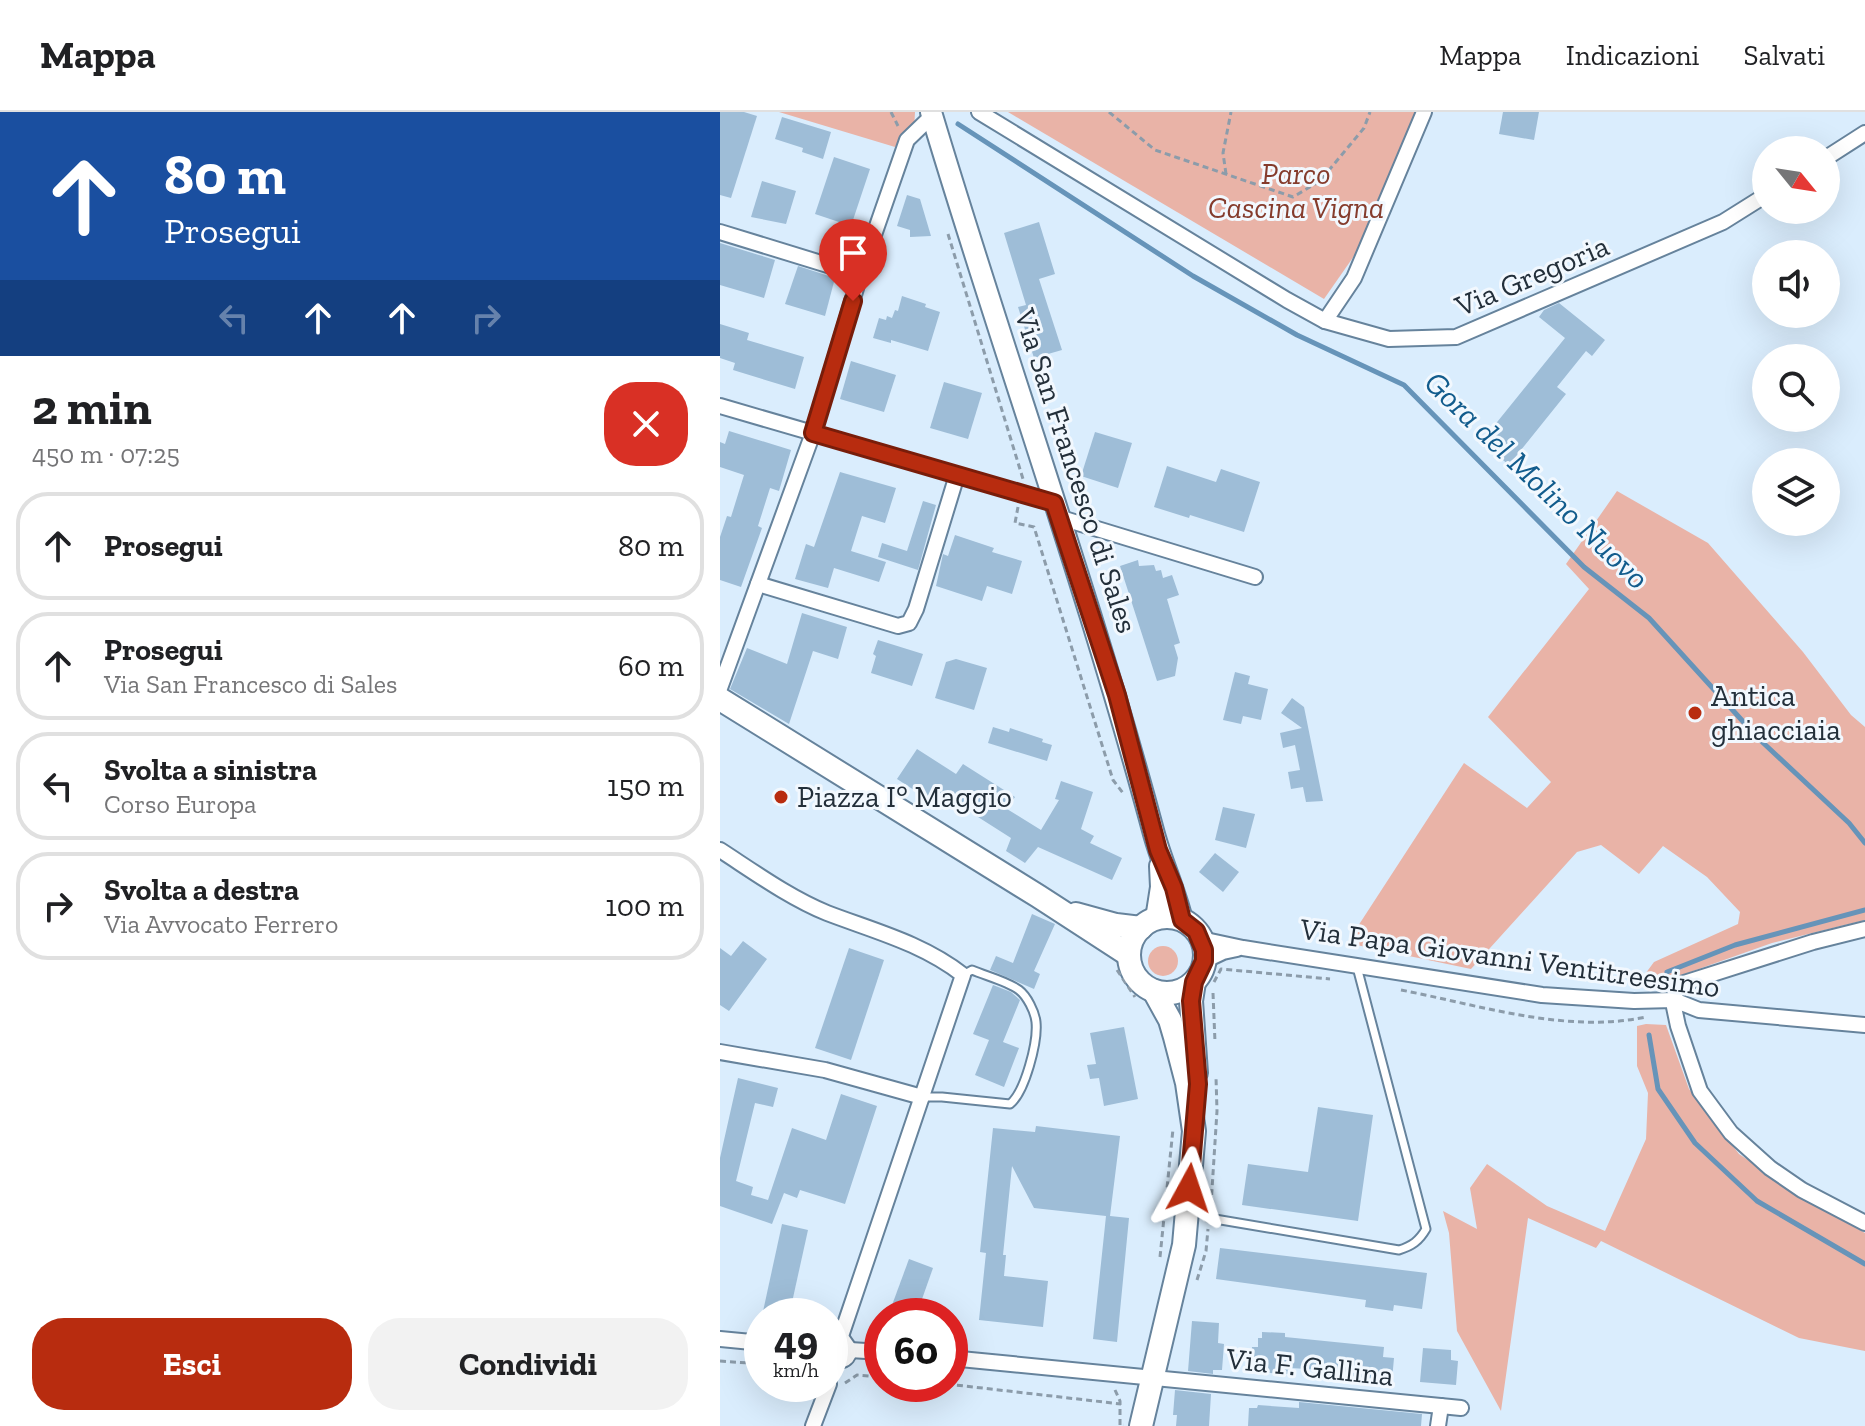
<!DOCTYPE html>
<html lang="it">
<head>
<meta charset="utf-8">
<style>
	:root { --surface:#fff; --page:#f2f2f2; --text:#202124; --muted:#757577; --line:#e0e0e0; --accent:#b82c0f }
	body { margin:0; font-family:"Zilla Slab",serif; background:var(--page); color:var(--text); height:100vh; display:flex; flex-direction:column; font-size:30px; white-space:nowrap }
	* { box-sizing:border-box; margin:0 }
	p { font-size:26px; color:var(--muted) }
	.icon { flex:none; width:44px; height:44px; fill:none; stroke:currentColor; stroke-width:2; stroke-linecap:round; stroke-linejoin:round }
	.map { position:relative; flex:1; overflow:hidden }
	.side { display:flex; flex-direction:column; background:var(--surface); width:720px }
	.side>* { flex:none }
	.hud { background:#1a4fa0; color:#fff; overflow:hidden }
	.needle { width:52px; rotate:120deg }
	.fabs { position:absolute; left:1032px; top:24px; display:grid; gap:16px }
	.fabs a { display:grid; place-items:center; width:88px; height:88px; border-radius:50%; background:var(--surface); box-shadow:0 8px 32px #0002; font-size:40px }
	.speed { position:absolute; left:24px; top:1186px; display:flex; gap:16px; font-size:40px; font-weight:700; text-align:center }
	.speed>* { display:grid; place-content:center; width:104px; height:104px; border-radius:50%; background:var(--surface); box-shadow:0 8px 32px #0002; line-height:1 }
	.speed small { font-size:20px; font-weight:400 }
	.speed .limit { border:12px solid #d22; background:#fff; color:#111 }
	.pin { position:absolute; display:grid; place-items:center; width:68px; height:68px; color:#fff; margin:-82px -34px; border-radius:50% 50% 50% 0; rotate:-45deg; box-shadow:0 0 8px #0007 }
	.pin .icon { rotate:45deg }
	.me { position:absolute; width:88px; margin:-44px; rotate:5deg; stroke-linejoin:round; filter:drop-shadow(0 0 6px #0008) }
	.turn { display:flex; align-items:center; gap:28px; height:168px; padding:0 32px; font-size:36px }
	.turn .icon { width:104px; height:104px; stroke-width:2.5 }
	.turn b { display:block; font-size:56px; line-height:68px }
	.lanes { display:flex; align-items:center; height:76px; padding:0 32px; background:#0003; justify-content:center; gap:40px; direction:ltr }
	.lanes .off { opacity:.35 }
	.round { display:grid; place-items:center; flex:none; width:84px; height:84px; border-radius:32px; background:var(--page) }
	.summary { display:flex; align-items:center; justify-content:space-between; height:136px; padding:0 32px }
	h1 { font-size:48px; font-weight:700; line-height:60px }
	.cta { display:flex; gap:16px; margin-top:auto; padding:16px 32px }
	.cta a { flex:1; height:92px; border-radius:32px; background:var(--accent); color:#fff; font-size:32px; font-weight:700; line-height:92px; text-align:center }
	.cta a+a { background:var(--page); color:var(--text) }
	ul { padding:0; list-style:none }
	li { display:flex; align-items:center; gap:24px; height:108px; margin:0 16px 12px; padding:0 16px; border:4px solid var(--line); border-radius:32px }
	li div { flex:1 }
	li b { display:block; font-size:30px }
	li em { font-style:normal }
	header { display:flex; align-items:center; gap:48px; box-sizing:border-box; height:112px; padding:0 40px; background:var(--surface); border-bottom:2px solid var(--line) }
	header strong { font-size:38px }
	nav { display:flex; gap:44px; margin-inline-start:auto; font-size:28px }
	main { display:flex; flex:1; min-height:0 }
	.map>svg:first-child { display:block }
	.green { fill:#e9b3a7 }
	.lines { fill:none; stroke-linecap:round; stroke-linejoin:round }
	.stream { stroke:#6694b9; stroke-width:5 }
	.building { fill:#9ebdd7 }
	.service-casing { stroke:#66839c; stroke-width:11 }
	.minor-casing { stroke:#66839c; stroke-width:18 }
	.secondary-casing { stroke:#66839c; stroke-width:24 }
	.primary-casing { stroke:#66839c; stroke-width:26 }
	.path { stroke:#8c9caa; stroke-width:3; stroke-dasharray:6 4; stroke-linecap:butt }
	.service { stroke:#fff; stroke-width:7 }
	.minor { stroke:#fff; stroke-width:14 }
	.secondary { stroke:#fff; stroke-width:20 }
	.primary { stroke:#fff; stroke-width:22 }
	.route-casing { stroke:#781d0a; stroke-width:20 }
	.route { stroke:#b82c0f; stroke-width:14 }
	.poi-dot { fill:#b82c0f; stroke:#f2f8fe; stroke-width:3 }
	.labels { text-anchor:middle; stroke-width:6; stroke-linejoin:round; paint-order:stroke }
	.park-label { font-size:30px; font-style:italic; fill:#853b2c; stroke:#f2f8fe }
	.street-label { font-size:30px; fill:#232f3a; stroke:#f2f8fe }
	.poi-label { font-size:30px; fill:#232f3a; stroke:#f2f8fe; text-anchor:start }
	.water-label { font-size:32px; font-style:italic; fill:#125c8d; stroke:#f2f8fe }
</style>
</head>
<body>
<header>
<strong>Mappa</strong>
<nav><a>Mappa</a><a>Indicazioni</a><a>Salvati</a></nav>
</header>
<main>
<section class="side">
<div class="hud">
<div class="turn"><svg class="icon" aria-label="ahead" viewBox="0 0 24 24"><path d="M12 20V5M6 11l6-6 6 6"/></svg><div><b>80 m</b>Prosegui</div></div>
<div class="lanes"><svg class="icon off" aria-label="left" viewBox="0 0 24 24"><path d="M17 20v-9H6M10 6l-5 5 5 5"/></svg><svg class="icon" aria-label="ahead" viewBox="0 0 24 24"><path d="M12 20V5M6 11l6-6 6 6"/></svg><svg class="icon" aria-label="ahead" viewBox="0 0 24 24"><path d="M12 20V5M6 11l6-6 6 6"/></svg><svg class="icon off" aria-label="right" viewBox="0 0 24 24"><path d="M7 20v-9h11M14 6l5 5-5 5"/></svg></div>
</div>
<div class="summary"><div><h1>2 min</h1><p>450 m · 07:25</p></div><a class="round" style="background:#d93025;color:#fff"><svg class="icon" aria-label="close" viewBox="0 0 24 24"><path d="M6 6l12 12M18 6L6 18"/></svg></a></div>
<ul>
<li><svg class="icon" aria-label="ahead" viewBox="0 0 24 24"><path d="M12 20V5M6 11l6-6 6 6"/></svg><div><b>Prosegui</b></div><em>80 m</em></li>
<li><svg class="icon" aria-label="ahead" viewBox="0 0 24 24"><path d="M12 20V5M6 11l6-6 6 6"/></svg><div><b>Prosegui</b><p>Via San Francesco di Sales</p></div><em>60 m</em></li>
<li><svg class="icon" aria-label="left" viewBox="0 0 24 24"><path d="M17 20v-9H6M10 6l-5 5 5 5"/></svg><div><b>Svolta a sinistra</b><p>Corso Europa</p></div><em>150 m</em></li>
<li><svg class="icon" aria-label="right" viewBox="0 0 24 24"><path d="M7 20v-9h11M14 6l5 5-5 5"/></svg><div><b>Svolta a destra</b><p>Via Avvocato Ferrero</p></div><em>100 m</em></li>
</ul>
<div class="cta"><a>Esci</a><a>Condividi</a></div>
</section>
<div class="map">
<svg width="1145" height="1314" viewBox="0 0 1145 1314">
	<rect width="100%" height="100%" fill="#daedfd"/>
	<g class="green">
		<path d="M59,0H195L194,19L184,20L175,35Z"/>
		<path d="M288,0H696L641,134L604,187Z"/>
		<path d="M897,379L988,431L1083,540L1131,603L1145,615V808L1052,831L956,865L917,873L934,850L1018,812L1020,800L987,765L943,734L919,762L881,733L857,740L751,857L627,831L744,651L807,696L831,670L768,605L869,477L846,452Z"/>
		<circle cx="443" cy="849" r="15"/>
		<path d="M926,912L946,913L969,977L1019,1042L1093,1091L1145,1121V1239L1079,1226L881,1129L876,1136L808,1106L781,1299L737,1219L729,1121L723,1099L757,1117L750,1076L767,1052L827,1094L885,1119L926,1027L928,981L917,954V914Z"/>
	</g>
	<g class="lines">
		<g class="stream">
			<path d="M238,12L473,164L577,223L684,273L864,455L929,506L1038,626L1129,711L1145,731"/>
			<path d="M947,860L1015,833L1145,798"/>
			<path d="M929,923L938,977L975,1031L1037,1089L1145,1152"/>
		</g>
	</g>
	<g class="building">
		<path d="M0,0H24L37,4L11,86L0,83Z"/>
		<path d="M783,0H819L814,28L779,22Z"/>
		<path d="M62,5L111,20L103,47L82,40L83,36L55,27Z"/>
		<path d="M114,45L150,57L131,114L95,102Z"/>
		<path d="M42,69L76,79L66,112L31,105Z"/>
		<path d="M187,83L200,87L211,124L190,125V118L177,114Z"/>
		<path d="M319,110L335,162L319,167L342,238L314,246L298,195L306,193L284,121Z"/>
		<path d="M0,131L55,148L44,186L0,173Z"/>
		<path d="M78,154L115,166L105,204L65,192Z"/>
		<path d="M182,184L206,192L205,195L220,200L208,239L171,228V231L153,226L159,206L166,208L167,204L172,206L175,198L178,199Z"/>
		<path d="M839,191L885,228L872,244L866,239L837,275L846,282L789,353L761,330L845,226L819,205L824,198Z"/>
		<path d="M0,212L29,221L27,228L84,245L75,277L13,258L15,251L0,246Z"/>
		<path d="M131,249L176,263L164,300L120,287Z"/>
		<path d="M224,270L262,281L248,327L210,316Z"/>
		<path d="M9,319L71,338L59,379L50,376L38,414L42,416L21,475L0,468V425L7,404L11,405L24,363L0,355V330L5,332Z"/>
		<path d="M375,320L412,331L398,376L361,364Z"/>
		<path d="M447,354L496,370L501,357L540,370L524,420L470,403L469,406L434,395Z"/>
		<path d="M120,360L176,376L165,411L142,404L131,439L166,450L159,470L114,456L108,476L75,467L86,432L94,435Z"/>
		<path d="M203,389L216,393L198,458L158,445L162,431L187,439Z"/>
		<path d="M235,423L274,436L272,440L302,449L292,482L267,474L262,489L216,474L223,442L228,444Z"/>
		<path d="M418,448L419,454L434,453L436,459L441,458L443,466L452,463L459,483L447,487L460,531L454,533L458,546L455,564L437,569L400,454Z"/>
		<path d="M82,501L127,515L118,547L93,539L69,612L10,577L27,536L67,552Z"/>
		<path d="M158,528L203,542L192,574L151,561L156,544L153,542Z"/>
		<path d="M236,547L267,556L254,598L215,586L226,550Z"/>
		<path d="M515,560L530,564L528,572L548,577L541,608L523,604L521,612L503,608Z"/>
		<path d="M572,586L584,595L603,689L586,690L583,675L571,677L568,660L580,658L575,633L563,636L560,621L582,616L561,601Z"/>
		<path d="M273,615L289,620L290,616L323,627L322,630L332,633L327,649L268,631Z"/>
		<path d="M197,637L236,662L243,652L295,685L287,697L321,718L339,688L335,687L341,669L373,680L361,717L374,724L370,731L402,746L392,768L318,735L305,751L286,739L291,726L214,677L208,687L177,667Z"/>
		<path d="M503,695L535,702L526,736L495,728Z"/>
		<path d="M495,741L519,760L503,780L479,760Z"/>
		<path d="M312,802L335,812L314,859L320,862L314,877L270,858L276,844L293,851Z"/>
		<path d="M23,829L47,847L9,899L0,893V836L11,844Z"/>
		<path d="M129,836L164,848L131,948L95,936Z"/>
		<path d="M273,873L291,880L300,888L283,930L299,936L284,975L255,963L269,928L253,922Z"/>
		<path d="M404,915L418,987L384,994L379,966L370,967L367,953L376,952L370,921Z"/>
		<path d="M18,966L58,976L53,995L35,991L16,1069L33,1075L31,1083L48,1088L72,1016L106,1028L121,982L157,994L125,1092L80,1078L77,1086L64,1081L52,1112L0,1094V1046Z"/>
		<path d="M598,995L653,1003L638,1109L522,1093L528,1052L588,1060Z"/>
		<path d="M316,1014L400,1024L390,1104L409,1106L397,1230L373,1227L386,1104L314,1096L292,1054L283,1143H286L284,1164L328,1169L323,1215L259,1208L266,1141L260,1140L273,1016L315,1020Z"/>
		<path d="M62,1112L88,1118L69,1204H42Z"/>
		<path d="M500,1136L707,1161L702,1197L674,1193L673,1199L645,1195L646,1188L496,1167Z"/>
		<path d="M189,1147L213,1156L196,1204H168Z"/>
		<path d="M472,1209L499,1211L498,1231L504,1232L502,1258H493V1262L468,1259Z"/>
		<path d="M542,1220L565,1221V1225L664,1235L663,1245L674,1246L672,1268L632,1264V1260L571,1256L570,1262L530,1260L532,1235H538V1226H542Z"/>
		<path d="M703,1236L731,1238V1248L738,1249L736,1273L700,1270Z"/>
		<path d="M455,1278L491,1282L489,1314H456L457,1303H453Z"/>
		<path d="M579,1290L702,1302L701,1314H528L529,1296H537L538,1293L579,1296Z"/>
	</g>
	<g class="lines">
		<g class="service-casing">
			<g id="service">
				<path d="M202,985H222L290,992C305,980 318,930 316,910C315,900 307,884 299,878C287,869 266,864 252,858L243,863"/>
				<path d="M489,1106L679,1138C692,1134 699,1129 706,1117L637,855"/>
			</g>
		</g>
		<g class="minor-casing">
			<g id="minor">
				<path d="M259,0L567,188L605,209L669,227L736,225L1003,110L1046,83"/>
				<path d="M1106,46L1145,21"/>
				<path d="M0,120L140,163"/>
				<path d="M605,209L634,166L704,0"/>
				<path d="M0,294L334,391"/>
				<path d="M338,405L535,465"/>
				<path d="M38,472L178,514L189,511L196,497L237,363"/>
				<path d="M0,576L93,321L140,163L187,28L212,4"/>
				<path d="M0,738C34,760 70,786 107,801C154,819 202,831 243,863L120,1227"/>
				<path d="M1145,817L1093,830L964,871L956,877L954,895L958,914L980,979L1011,1021L1050,1056L1082,1078L1145,1111"/>
				<path d="M481,827L523,836L822,883L914,889L954,888L979,898L1145,913"/>
				<path d="M484,849L503,840L517,837"/>
				<path d="M0,940L105,958L202,985"/>
				<path d="M0,1227L42,1231"/>
				<path d="M110,1234L117,1228H123L130,1238C128,1249 117,1253 110,1243"/>
				<path d="M130,1238L162,1240"/>
				<path d="M230,1246L741,1296"/>
				<path d="M93,1314L109,1272"/>
				<path d="M718,1314L721,1294"/>
			</g>
		</g>
		<g class="secondary-casing">
			<g id="secondary">
				<path d="M211,0C283,241 369,479 434,722C442,751 455,779 462,808"/>
				<path d="M436,807L441,775L440,754"/>
			</g>
		</g>
		<g class="primary-casing">
			<g id="primary">
				<path d="M0,587L318,784L409,843"/>
				<path d="M356,802L396,813L421,816"/>
				<circle cx="447" cy="843" r="38"/>
				<path d="M474,870L471,889L476,961"/>
				<path d="M421,1314L464,1133L474,1019L467,971L455,925L450,908L434,879"/>
			</g>
		</g>
		<g class="path">
			<path d="M171,0L178,14"/>
			<path d="M389,0L435,38L573,85L600,69L644,16L650,0"/>
			<path d="M506,62L503,41L511,0"/>
			<path d="M228,122L303,367"/>
			<path d="M298,395L295,411L314,415L393,668L403,681"/>
			<path d="M397,858L415,885"/>
			<path d="M494,870L501,857L610,867"/>
			<path d="M681,878C759,893 846,922 926,905"/>
			<path d="M493,881L495,930"/>
			<path d="M491,1093L497,999L496,965"/>
			<path d="M440,1145L453,1017"/>
			<path d="M477,1168L486,1139L488,1117"/>
			<path d="M0,1249L42,1252"/>
			<path d="M125,1271L137,1263L162,1265"/>
			<path d="M227,1272L401,1292"/>
			<path d="M395,1278L400,1289V1313H404"/>
		</g>
		<use href="#service" class="service"/>
		<use href="#minor" class="minor"/>
		<use href="#secondary" class="secondary"/>
		<use href="#primary" class="primary"/>
	</g>
	<g class="lines">
		<g class="route-casing">
			<path id="route" d="M133,189L93,321L334,391L397,583L438,738L454,776L462,808L476,819L484,838V849L474,870L471,889L478,972L469,1076"/>
		</g>
		<use href="#route" class="route"/>
	</g>
	<g class="poi-dot">
		<circle cx="975" cy="601" r="8"/>
		<circle cx="61" cy="685" r="8"/>
	</g>
	<g class="labels">
		<g class="park-label">
			<text x="576" y="72">Parco<tspan x="576" dy="34">Cascina Vigna</tspan></text>
		</g>
		<g class="street-label">
			<text transform="translate(812 164) rotate(-23)" y="10">Via Gregoria</text>
			<text transform="translate(356 359) rotate(72)" y="10">Via San Francesco di Sales</text>
			<text transform="translate(790 846) rotate(8)" y="10">Via Papa Giovanni Ventitreesimo</text>
			<text transform="translate(590 1255) rotate(6)" y="10">Via F. Gallina</text>
		</g>
		<g class="poi-label">
			<text x="991" y="594">Antica<tspan x="991" dy="34">ghiacciaia</tspan></text>
			<text x="77" y="695">Piazza I° Maggio</text>
		</g>
		<g class="water-label">
			<text transform="translate(817 368) rotate(44)" y="11">Gora del Molino Nuovo</text>
		</g>
	</g>
</svg>
<div class="fabs">
<a><svg class="needle" viewBox="-14 -14 28 28"><path d="M0-13l5 13h-10z" fill="#e53935"/><path d="M0 13l5-13h-10z" fill="#757577"/></svg></a>
<a><svg class="icon" aria-label="sound" viewBox="0 0 24 24"><path d="M4 9h4l5-4v14l-5-4H4zM17 9q2 3 0 6"/></svg></a>
<a><svg class="icon" aria-label="search" viewBox="0 0 24 24"><circle cx="10" cy="10" r="6"/><path d="M15 15l6 6"/></svg></a>
<a><svg class="icon" aria-label="layers" viewBox="0 0 24 24"><path d="M12 4l9 5-9 5-9-5zM3 14l9 5 9-5"/></svg></a>
</div>
<div class="speed"><div>49<small>km/h</small></div><div class="limit">60</div></div>
<div class="pin" style="left:133px;top:189px;background:#d93025"><svg class="icon" aria-label="arrive" viewBox="0 0 24 24"><path d="M6 21V4h12l-3 4 3 4H6"/></svg></div>
<svg class="me" style="left:469px;top:1076px" viewBox="-20 -20 40 40"><path d="M0-17L14 15 0 8-14 15z" fill="#b82c0f" stroke="#fff" stroke-width="4"/></svg>
</div>
</main>
</body>
</html>
